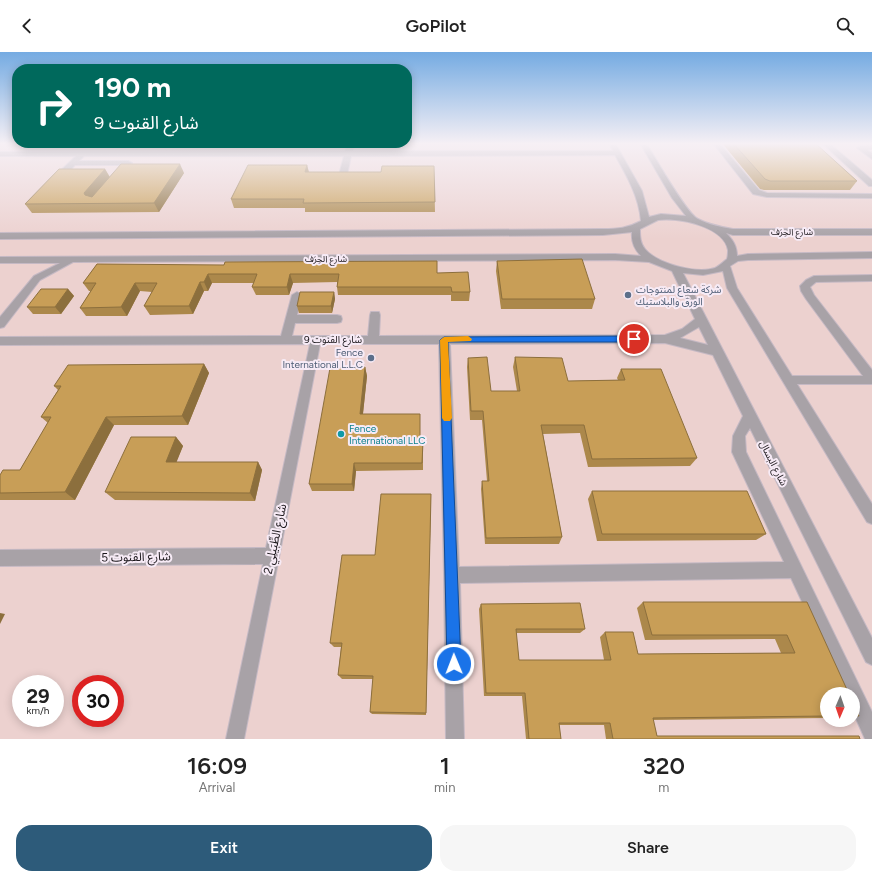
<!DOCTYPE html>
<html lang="en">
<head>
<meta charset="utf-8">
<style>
	:root { --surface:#fff; --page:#f6f6f6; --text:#222; --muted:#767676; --accent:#2d5b7a }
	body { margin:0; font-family:Figtree,"Noto Sans Arabic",sans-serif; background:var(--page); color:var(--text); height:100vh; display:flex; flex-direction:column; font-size:15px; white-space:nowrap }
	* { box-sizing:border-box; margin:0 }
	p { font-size:13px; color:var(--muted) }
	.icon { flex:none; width:22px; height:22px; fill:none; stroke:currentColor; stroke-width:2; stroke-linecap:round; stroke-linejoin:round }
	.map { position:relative; height:687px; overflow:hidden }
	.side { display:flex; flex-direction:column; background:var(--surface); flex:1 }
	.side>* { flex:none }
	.banner { position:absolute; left:12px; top:12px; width:400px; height:84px; border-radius:16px; box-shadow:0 2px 10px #0003; background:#00695c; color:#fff; overflow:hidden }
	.needle { width:26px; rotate:182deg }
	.controls { position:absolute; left:820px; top:635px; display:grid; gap:8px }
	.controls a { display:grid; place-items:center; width:40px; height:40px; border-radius:50%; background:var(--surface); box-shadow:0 2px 10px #0003; font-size:20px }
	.speed { position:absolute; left:12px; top:623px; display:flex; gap:8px; font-size:20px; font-weight:700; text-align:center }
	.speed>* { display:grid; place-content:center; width:52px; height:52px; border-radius:50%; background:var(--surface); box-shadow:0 2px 10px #0003; line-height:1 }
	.speed small { font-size:10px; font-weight:400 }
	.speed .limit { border:6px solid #d22; background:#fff; color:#111 }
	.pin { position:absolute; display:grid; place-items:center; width:34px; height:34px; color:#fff; margin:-17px; border:2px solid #fff; border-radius:50%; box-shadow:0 1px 4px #0007 }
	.me { position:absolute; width:44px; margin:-22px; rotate:359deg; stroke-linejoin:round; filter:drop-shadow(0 0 3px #0008) }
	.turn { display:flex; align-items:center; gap:14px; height:84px; padding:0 16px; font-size:18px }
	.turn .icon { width:52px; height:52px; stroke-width:2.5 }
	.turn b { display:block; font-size:28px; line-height:34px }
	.eta { display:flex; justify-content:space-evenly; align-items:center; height:68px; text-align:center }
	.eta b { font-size:24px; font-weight:600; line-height:28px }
	.cta { display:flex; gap:8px; margin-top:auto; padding:8px 16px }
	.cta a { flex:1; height:46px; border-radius:16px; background:var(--accent); color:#fff; font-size:16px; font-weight:600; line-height:46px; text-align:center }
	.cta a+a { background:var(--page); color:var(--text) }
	header { display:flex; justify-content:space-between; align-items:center; height:52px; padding:0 16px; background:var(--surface); font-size:18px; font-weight:600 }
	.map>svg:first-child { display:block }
	.industrial { fill:#ecd1cf; fill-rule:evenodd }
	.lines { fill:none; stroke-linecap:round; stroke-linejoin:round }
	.minor-casing { stroke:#c5b9c4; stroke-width:2 }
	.minor { fill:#a8a2a7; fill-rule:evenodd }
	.wall { fill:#ac884b }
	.shaded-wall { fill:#8c6f3d }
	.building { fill:#c89e57; stroke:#8c6f3d }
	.route { fill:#1a73e8; stroke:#114b97 }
	.slow { fill:#f59e0b }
	.service-dot { fill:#5c6f8a; stroke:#f7ebf6; stroke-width:1.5 }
	.culture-dot { fill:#0f9aa8; stroke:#f7ebf6; stroke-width:1.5 }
	.labels { text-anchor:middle; stroke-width:4; stroke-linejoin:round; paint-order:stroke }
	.far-street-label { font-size:9px; fill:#1b171b; stroke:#f7ebf6 }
	.service-label { font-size:10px; fill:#4e5e75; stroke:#f7ebf6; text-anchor:start }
	.street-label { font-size:10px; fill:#1b171b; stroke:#f7ebf6 }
	.culture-label { font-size:10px; fill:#0d838f; stroke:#f7ebf6; text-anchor:start }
	.near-street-label { font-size:12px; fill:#1b171b; stroke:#f7ebf6 }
</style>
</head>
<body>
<header><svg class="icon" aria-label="back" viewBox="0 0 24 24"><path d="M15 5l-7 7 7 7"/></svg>GoPilot<svg class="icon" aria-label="search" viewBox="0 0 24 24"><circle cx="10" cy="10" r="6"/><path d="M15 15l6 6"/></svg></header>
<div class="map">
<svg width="872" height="687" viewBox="0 0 872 687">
	<rect width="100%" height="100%" fill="#eadde9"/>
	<path class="industrial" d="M0,91H872V687H0ZM21,632H55V666H21ZM81,632H115V666H81ZM827,642H853V668H827Z"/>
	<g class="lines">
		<g class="minor-casing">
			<g id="minor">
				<path d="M348,91H354L353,99H613L609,91H615L642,139L649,165L661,162L686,164L672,146L640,91H646C655,105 686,161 698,167C709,173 721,175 733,177H872V183H733L726,181C733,188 737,194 737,204L748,202L872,200V206L748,208L738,209L730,214L737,236L792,324H863L806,247L801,239L800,234L806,228L814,224L872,223V229L816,230L810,235L814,243L872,318V332H797L872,452V472L867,470L727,236L723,219L703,223L683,221L872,586V613L866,610L750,376L745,384L746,400L872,660V687H865L853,660V642H845L791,526L460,531L464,687H446L444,523L439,292H320L244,687H226L263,512L0,514V498L266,496L310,292L0,293V285L281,284L292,243L297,240L302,243L297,263H337L341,264L342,267L341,270L337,271H295L292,284H368L370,263L371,260H379L380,263L379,284L665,283L682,277L695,267L672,219L649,210L615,208L73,210L40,228L4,275L0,276V265L34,224L60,211H0V205L615,202L641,204C634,197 631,189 632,180L603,183L0,187V181L603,177C617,177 628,176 641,169C639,145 627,124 615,103L351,104L347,123L343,125L339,123L344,104H84L79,109H128L132,111L128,113H75L59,130H53V126L76,104H0V100L345,99ZM658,168C677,165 724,174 728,198C728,200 728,204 727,207C723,210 719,214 715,216C697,222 657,212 645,197C640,191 640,184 640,177ZM699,275L708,293L680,286ZM665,291L713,303L743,364L733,384L732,400L784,510L459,515L450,292Z"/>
				<path d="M713,91H719L759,138L767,141L872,142V146L767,145L753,142Z"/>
				<path d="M822,91H829L872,128V134H869Z"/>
				<path d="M872,93V97L867,98L872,101V107L857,96L861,94Z"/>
			</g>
		</g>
		<use href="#minor" class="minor"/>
	</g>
	<g class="wall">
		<path d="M722,91H815L857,129L850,138H764L760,137Z"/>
		<path d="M307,113L309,120H381L434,114L435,160H305V156H234L231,147Z"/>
		<path d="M105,117L110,125L184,121L159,160L32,161L25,152Z"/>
		<path d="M497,209L595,247L592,257H501L496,219Z"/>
		<path d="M97,212L437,221L470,240L469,249H451V243H338L337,235V230L293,231L289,243H256L252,235L254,231H212L208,239H204L193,262L150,263L144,254L152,240L140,239L127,264H86L80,256L91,239H89L83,231Z"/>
		<path d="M68,237L74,244L61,262H33L27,255Z"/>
		<path d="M334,240L335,247L332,261H299L297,254Z"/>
		<path d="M515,305L568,329L618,328L617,326L621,317L697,406L690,414L588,415L580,381L543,382L562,485L559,492H485L481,437L482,429H487L482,368H470L467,315L468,306L491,339H517L513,315Z"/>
		<path d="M204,312L209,321L188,373H114L75,448H0V423L20,418L48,371L41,365L58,338L54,334Z"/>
		<path d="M365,315L367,324L363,362H420V390H423V418L356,419L354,439H312L309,432Z"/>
		<path d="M176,385L183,394L176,410H258L262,418L255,449L115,448L105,440Z"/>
		<path d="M592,439L766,482L756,488L597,489L588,447Z"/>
		<path d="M431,442L426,663L372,662L370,660L373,627H342L338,623L341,595H334L330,591L375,503Z"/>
		<path d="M643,550H807L827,642V666L653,668L657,684L860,687H606L604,673H559L561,687H526L522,644H484L479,557L481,552L585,577L580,581H516L519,608H604L600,585L605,580L638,602L781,601L775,587L645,588L637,556Z"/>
	</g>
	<g class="shaded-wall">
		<path d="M180,112L184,121L159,160L154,151Z"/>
		<path d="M307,113L309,122L305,120Z"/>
		<path d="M105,117L110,126L90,150V152L85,143L84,141Z"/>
		<path d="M208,222L212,231L208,239L204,230Z"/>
		<path d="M290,222L293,231L289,243L287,235Z"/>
		<path d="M200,230L204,239L193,262L189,254Z"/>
		<path d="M135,231L140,239L127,264L121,255Z"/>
		<path d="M68,237L74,244L61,262L55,255Z"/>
		<path d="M334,240L335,247L332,261L331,254Z"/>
		<path d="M204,312L209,321L188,373L182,364Z"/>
		<path d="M365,315L367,324L362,370L360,362Z"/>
		<path d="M106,365L114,373L75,448L65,440Z"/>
		<path d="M176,385L183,394L173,419L166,410Z"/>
		<path d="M258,410L262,418L255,449L250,441Z"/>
		<path d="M354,411L356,419L354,439L352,432Z"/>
		<path d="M431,442V450L426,663V661Z"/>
		<path d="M0,561L5,562L0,572Z"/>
	</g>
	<g class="building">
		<path d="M733,91H815L857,129H770L765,127Z"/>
		<path d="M121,112H180L154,151L25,152L59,117H105L84,141L85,143L92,145Z"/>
		<path d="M248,113H307L305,120H381L382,114H434L435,150L303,151L304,147H231Z"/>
		<path d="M582,207L595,247H502L497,209Z"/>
		<path d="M437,209V221L468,220L470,240H452L451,235H337L339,222H290L287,235H252L257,222H208L204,230H200L189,254H144L157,231H135L121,255L80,256L96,231H83L97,212L224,213L225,210Z"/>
		<path d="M41,237H68L55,255H27Z"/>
		<path d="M300,240H334L331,254H297Z"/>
		<path d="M487,305L491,339H520L515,305L562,306L568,329L625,328L621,317H661L697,406L592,407L584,373H541L562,485L486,486L482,429H489L483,359H471L468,306Z"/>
		<path d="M204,312L182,364L106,365L65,440L0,441V423L3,418H20L51,365H41L61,334H54L68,313Z"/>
		<path d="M365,315L360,362H420V390H423L422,411H354L352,432H309L330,316Z"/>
		<path d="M131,385H176L166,410H258L250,441L105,440Z"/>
		<path d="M592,439H747L766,482H602Z"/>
		<path d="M381,442H431L426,661L370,660L373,624L338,623L342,591H330L342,503H375Z"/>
		<path d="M643,550H807L849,642H827V664L653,666L657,684H859L860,687H613L610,671H559L561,687H529L525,641H486L481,552L580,551L585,577H516L519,608H611L605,580H633L638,602L795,601L787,583H652Z"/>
		<path d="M853,650L859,664H853Z"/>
	</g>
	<linearGradient id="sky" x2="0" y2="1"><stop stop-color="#75abe2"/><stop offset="0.49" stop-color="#f6f0f5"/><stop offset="1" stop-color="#f6f0f5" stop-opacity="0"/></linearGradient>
	<rect width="872" height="187" fill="url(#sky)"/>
	<path class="route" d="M634,284L638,287L634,290H448L461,612L459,617L454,619L449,617L447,612L440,288L444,285Z"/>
	<path class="slow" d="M468,284L472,287L471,289L448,290L452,366L450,369H444L442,366L440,288L444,285Z"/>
	<g class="service-dot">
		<circle cx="628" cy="243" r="4"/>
		<circle cx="371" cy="306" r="4"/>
	</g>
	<circle class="culture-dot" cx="341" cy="382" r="4"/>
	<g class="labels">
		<g class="far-street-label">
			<text x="792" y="183">شارع الحِرَف</text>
			<text x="326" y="210">شارع الحِرَف</text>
		</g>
		<g class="service-label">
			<text x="636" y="241">شركة شعاع لمنتوجات<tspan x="636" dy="12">الورق والبلاستيك</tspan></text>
			<text x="363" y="304" text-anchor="end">Fence<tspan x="363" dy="12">International L.L.C</tspan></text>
		</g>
		<g class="street-label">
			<text x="333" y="291">شارع القنوت 9</text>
			<text transform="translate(774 411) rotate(63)" y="4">شارع البسال</text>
		</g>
		<g class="culture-label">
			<text x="349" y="380">Fence<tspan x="349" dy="12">International LLC</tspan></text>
		</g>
		<g class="near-street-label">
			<text transform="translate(275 487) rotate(-78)" y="4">شارع الطِّبَيلِي 2</text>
			<text transform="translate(136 505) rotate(-1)" y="4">شارع القنوت 5</text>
		</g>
	</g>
</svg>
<div class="controls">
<a><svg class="needle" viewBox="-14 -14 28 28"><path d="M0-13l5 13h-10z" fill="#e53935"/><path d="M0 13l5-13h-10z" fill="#767676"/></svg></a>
</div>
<div class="speed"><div>29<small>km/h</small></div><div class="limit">30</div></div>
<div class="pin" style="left:634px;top:287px;background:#d93025"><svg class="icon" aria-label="arrive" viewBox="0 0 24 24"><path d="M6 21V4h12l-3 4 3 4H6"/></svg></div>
<svg class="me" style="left:454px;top:612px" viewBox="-20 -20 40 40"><circle r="17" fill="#1a73e8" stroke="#fff" stroke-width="3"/><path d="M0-11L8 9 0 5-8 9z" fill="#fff"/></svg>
<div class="banner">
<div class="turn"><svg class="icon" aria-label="right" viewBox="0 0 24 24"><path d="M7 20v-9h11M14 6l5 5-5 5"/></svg><div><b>190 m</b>شارع القنوت 9</div></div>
</div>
</div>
<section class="side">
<div class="eta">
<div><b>16:09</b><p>Arrival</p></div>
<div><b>1</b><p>min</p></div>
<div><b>320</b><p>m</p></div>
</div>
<div class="cta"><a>Exit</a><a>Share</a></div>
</section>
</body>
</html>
